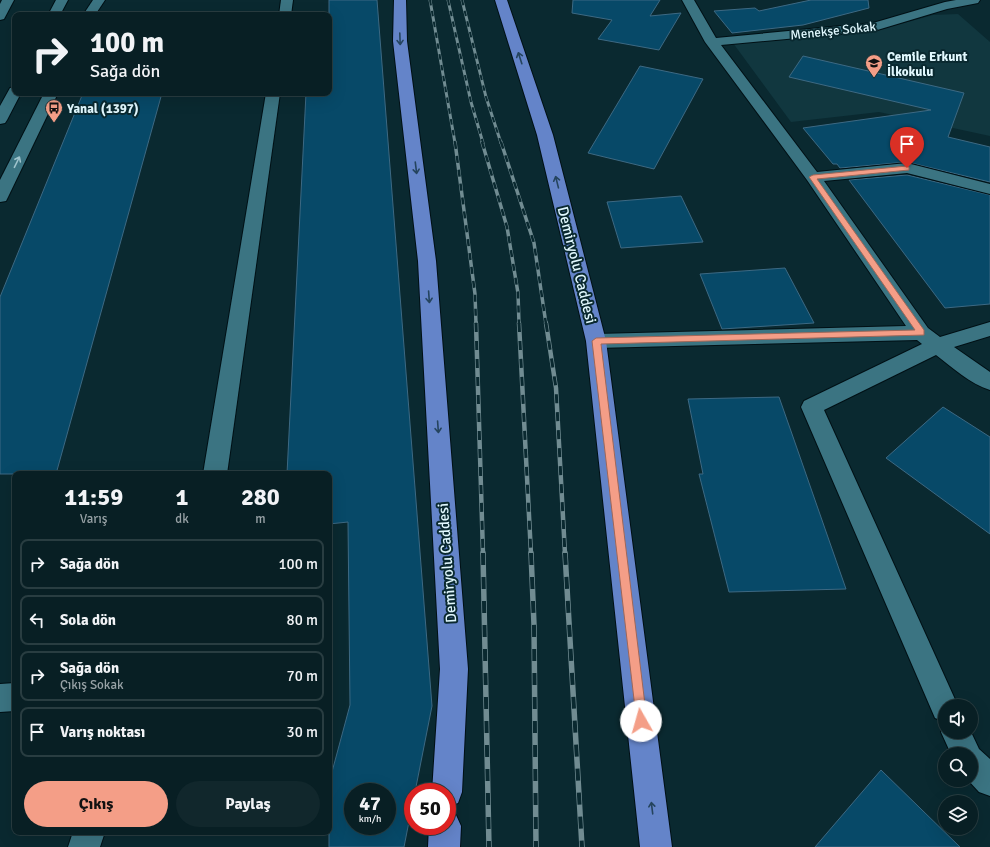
<!DOCTYPE html>
<html lang="tr">
<head>
<meta charset="utf-8">
<style>
	:root { --surface:#081f24; --page:#11272c; --text:#f1f3f6; --muted:#98a2a6; --line:#293d41; --accent:#f49e87 }
	body { margin:0; font-family:Signika,sans-serif; background:var(--page); color:var(--text); height:100vh; display:flex; flex-direction:column; font-size:15px; white-space:nowrap }
	* { box-sizing:border-box; margin:0 }
	p { font-size:13px; color:var(--muted) }
	.icon { flex:none; width:22px; height:22px; fill:none; stroke:currentColor; stroke-width:2; stroke-linecap:round; stroke-linejoin:round }
	.map { position:relative; flex:1; overflow:hidden }
	.sheet { position:absolute; left:12px; top:471px; width:320px; height:364px; display:flex; flex-direction:column; background:var(--surface); border-radius:8px; box-shadow:0 4px 16px #0002,0 0 0 1px var(--line) }
	.sheet>* { flex:none }
	.hud { position:absolute; left:12px; top:12px; width:320px; height:84px; border-radius:8px; box-shadow:0 4px 16px #0002,0 0 0 1px var(--line); background:#081f24; color:var(--text); overflow:hidden }
	.fabs { position:absolute; left:938px; top:699px; display:grid; gap:8px }
	.fabs a { display:grid; place-items:center; width:40px; height:40px; border-radius:50%; background:var(--surface); box-shadow:0 4px 16px #0002,0 0 0 1px var(--line); font-size:20px }
	.speed { position:absolute; left:344px; top:783px; display:flex; gap:8px; font-size:20px; font-weight:700; text-align:center }
	.speed>* { display:grid; place-content:center; width:52px; height:52px; border-radius:50%; background:var(--surface); box-shadow:0 4px 16px #0002,0 0 0 1px var(--line); line-height:1 }
	.speed small { font-size:10px; font-weight:400 }
	.speed .limit { border:6px solid #d22; background:#fff; color:#111 }
	.pin { position:absolute; display:grid; place-items:center; width:34px; height:34px; color:#fff; margin:-41px -17px; border-radius:50% 50% 50% 0; rotate:-45deg; box-shadow:0 0 4px #0007 }
	.pin .icon { rotate:45deg }
	.me { position:absolute; width:44px; margin:-22px; rotate:353deg; stroke-linejoin:round; filter:drop-shadow(0 0 3px #0008) }
	.turn { display:flex; align-items:center; gap:14px; height:84px; padding:0 12px; font-size:18px }
	.turn .icon { width:52px; height:52px; stroke-width:2.5 }
	.turn b { display:block; font-size:28px; line-height:34px }
	.eta { display:flex; justify-content:space-evenly; align-items:center; height:68px; text-align:center }
	.eta b { font-size:24px; font-weight:700; line-height:28px }
	.cta { display:flex; gap:8px; margin-top:auto; padding:8px 12px }
	.cta a { flex:1; height:46px; border-radius:24px; background:var(--accent); color:#111; font-size:16px; font-weight:700; line-height:46px; text-align:center }
	.cta a+a { background:var(--page); color:var(--text) }
	ul { padding:0; list-style:none }
	li { display:flex; align-items:center; gap:12px; height:50px; margin:0 8px 6px; padding:0 4px; border:2px solid var(--line); border-radius:8px }
	li div { flex:1 }
	li b { display:block; font-size:15px }
	li em { font-style:normal }
	.map>svg:first-child { display:block }
	.built { fill:#11373f }
	.building { fill:#074968; stroke:#3d6983; fill-rule:evenodd }
	.lines { fill:none; stroke-linecap:round; stroke-linejoin:round }
	.minor-casing { stroke:#011015; stroke-width:2 }
	.major-casing { stroke:#011015; stroke-width:2 }
	.minor { fill:#3b7482; fill-rule:evenodd }
	.major { fill:#6484c9; fill-rule:evenodd }
	.rail-far3-casing { stroke:#718c92; stroke-width:3 }
	.rail-far2-casing { stroke:#718c92; stroke-width:3.5 }
	.rail-far1-casing { stroke:#718c92; stroke-width:4.5 }
	.rail-casing { stroke:#718c92; stroke-width:5.5 }
	.rail-far3 { stroke:#0a2930; stroke-width:2; stroke-dasharray:5.5; stroke-linecap:butt }
	.rail-far2 { stroke:#0a2930; stroke-width:2.5; stroke-dasharray:7; stroke-linecap:butt }
	.rail-far1 { stroke:#0a2930; stroke-width:3; stroke-dasharray:9; stroke-linecap:butt }
	.rail { stroke:#0a2930; stroke-width:4; stroke-dasharray:12; stroke-linecap:butt }
	.oneway { stroke:#25445e }
	.oneway2 { stroke:#9fc3cc }
	.route { fill:#f49e87; stroke:#9f6758 }
	.labels { text-anchor:middle; stroke-width:4; stroke-linejoin:round; paint-order:stroke }
	.far-street-label { font-size:13px; fill:#e1f8fe; stroke:#0a2930 }
	.far-poi-label { font-size:13px; font-weight:bold; fill:#e1f8fe; stroke:#0a2930; text-anchor:start }
	.street-label { font-size:15px; fill:#e1f8fe; stroke:#0a2930 }
</style>
</head>
<body>
<div class="map">
<svg width="990" height="847" viewBox="0 0 990 847">
	<rect width="100%" height="100%" fill="#0a2930"/>
	<path class="built" d="M958,14L990,42V136L879,112L791,122L733,43L879,30L933,15Z"/>
	<g class="building">
		<path d="M329,0H377L432,706L415,792H413V801L404,847H329V783L350,705L348,522L329,524V474H287L306,93H329ZM353,792H387V826H353Z"/>
		<path d="M573,0H660L650,16L681,13L659,50L598,39L612,20L572,13Z"/>
		<path d="M811,0H868L869,8L803,25L732,33L714,11L755,8L759,11Z"/>
		<path d="M803,56L964,93L948,137L990,147V182L907,162L840,168L837,164H833L803,128L931,110L789,77Z"/>
		<path d="M640,66L703,79L654,169L588,153Z"/>
		<path d="M83,93H162L56,474H0V297Z"/>
		<path d="M907,175L990,195V304L945,308L849,180Z"/>
		<path d="M681,196L703,242L621,248L607,202Z"/>
		<path d="M785,268L814,323L722,329L700,274Z"/>
		<path d="M779,397L792,434L846,589L729,592L699,474H703L688,399Z"/>
		<path d="M943,407L990,437V534L886,458Z"/>
		<path d="M881,770L960,847H815Z"/>
	</g>
	<g class="lines">
		<g class="minor-casing">
			<g id="minor">
				<path d="M2,0H14L4,19L0,20V4Z"/>
				<path d="M56,0H68L60,15H48Z"/>
				<path d="M93,0H105L95,15H83Z"/>
				<path d="M281,0H293L291,15H279Z"/>
				<path d="M682,0H694L716,38L873,23L945,2L956,0H980L978,3L947,9L874,31L721,45L817,172L907,163L990,184V194L907,173L824,181L928,328L940,337L990,322V336L954,347L990,372V390C970,384 952,367 936,355L824,410L958,706H945V722L935,718L801,407L804,401L922,344L917,340L596,348L589,346L586,341L589,336L596,334L906,326L807,180L705,42Z"/>
				<path d="M15,87V93H21L7,120L5,123L0,124V106L10,88Z"/>
				<path d="M44,93H58L8,197L6,201L0,202V180Z"/>
				<path d="M266,93H280L227,474H203Z"/>
				<path d="M15,683V711L0,712V684Z"/>
				<path d="M945,723V732H971L979,749L990,759V796L979,792L968,780H971V754H951L941,732Z"/>
				<path d="M73,832H105L100,847H68Z"/>
			</g>
		</g>
		<g class="major-casing">
			<g id="major">
				<path d="M394,0H406L407,41L436,261L468,669L462,792L458,803L447,807V792H432L440,669L418,261L393,41Z"/>
				<path d="M495,0H507L553,135L606,341L672,847H640L586,341L537,135Z"/>
				<path d="M447,811L456,815L461,826L460,847H428L429,826H447Z"/>
			</g>
		</g>
		<use href="#minor" class="minor"/>
		<use href="#major" class="major"/>
		<g class="rail-far3-casing">
			<g id="rail-far3">
				<path d="M430,0L455,143"/>
				<path d="M448,0L471,102L483,143"/>
				<path d="M462,0L486,97L501,143"/>
			</g>
		</g>
		<g class="rail-far2-casing">
			<g id="rail-far2">
				<path d="M455,142L475,294L476,324"/>
				<path d="M482,142L507,227L518,293L519,324"/>
				<path d="M501,142L534,243L546,324"/>
			</g>
		</g>
		<g class="rail-far1-casing">
			<g id="rail-far1">
				<path d="M476,323L483,554"/>
				<path d="M519,323L531,554"/>
				<path d="M546,323L556,388L565,554"/>
			</g>
		</g>
		<g class="rail-casing">
			<g id="rail">
				<path d="M483,553L489,847"/>
				<path d="M531,553L534,625L536,847"/>
				<path d="M565,553L582,847"/>
			</g>
		</g>
		<use href="#rail-far3" class="rail-far3"/>
		<use href="#rail-far2" class="rail-far2"/>
		<use href="#rail-far1" class="rail-far1"/>
		<use href="#rail" class="rail"/>
	</g>
	<defs><path id="oneway-shaft" d="M-6 0H5M1.5-3L5.5 0L1.5 3" fill="none" stroke-width="1.6" stroke-linecap="round" stroke-linejoin="round"/></defs>
	<g class="oneway">
		<use href="#oneway-shaft" transform="translate(400 39) rotate(88)"/>
		<use href="#oneway-shaft" transform="translate(520 58) rotate(-108)"/>
		<use href="#oneway-shaft" transform="translate(416 168) rotate(83)"/>
		<use href="#oneway-shaft" transform="translate(557 182) rotate(-104)"/>
		<use href="#oneway-shaft" transform="translate(429 297) rotate(86)"/>
		<use href="#oneway-shaft" transform="translate(438 427) rotate(86)"/>
		<use href="#oneway-shaft" transform="translate(652 808) rotate(-97)"/>
	</g>
	<use class="oneway2" href="#oneway-shaft" transform="translate(17 162) rotate(-64)"/>
	<path class="route" d="M907,166L909,167V170L817,179L924,330V335L601,344L647,721L646,725L641,727L637,725L592,341L596,338L915,330L809,177L813,175Z"/>
	<defs>
		<g id="school-pin" transform="scale(0.9)"><path d="M0 17L-7.5 6A9.5 9.5 0 1 1 7.5 6Z" fill="#f49e87" stroke="#0a2930"/><path d="M0-5L7-2L0 1L-7-2ZM-4 1L0 2.5L4 1V4Q0 6-4 4Z" fill="#111"/></g>
		<g id="bus-pin" transform="scale(0.9)"><path d="M0 17L-7.5 6A9.5 9.5 0 1 1 7.5 6Z" fill="#f49e87" stroke="#0a2930"/><path d="M-5-6H5V4H4V6H2V4H-2V6H-4V4H-5ZM-3.5-4V0h7V-4ZM-3.5 1.2v1.5H-2V1.2ZM2 1.2v1.5H3.5V1.2Z" fill="#111"/></g>
	</defs>
	<g fill-rule="evenodd">
		<use href="#school-pin" x="874" y="63"/>
		<use href="#bus-pin" x="54" y="108"/>
	</g>
	<g class="labels">
		<g class="far-street-label">
			<text transform="translate(833 30) rotate(-6)" y="5">Menekşe Sokak</text>
		</g>
		<g class="far-poi-label">
			<text x="887" y="61">Cemile Erkunt<tspan x="887" dy="15">İlkokulu</tspan></text>
			<text x="67" y="113">Yanal (1397)</text>
		</g>
		<g class="street-label">
			<text transform="translate(577 265) rotate(76)" y="5">Demiryolu Caddesi</text>
			<text transform="translate(447 563) rotate(-94)" y="5">Demiryolu Caddesi</text>
		</g>
	</g>
</svg>
<div class="fabs">
<a><svg class="icon" aria-label="sound" viewBox="0 0 24 24"><path d="M4 9h4l5-4v14l-5-4H4zM17 9q2 3 0 6"/></svg></a>
<a><svg class="icon" aria-label="search" viewBox="0 0 24 24"><circle cx="10" cy="10" r="6"/><path d="M15 15l6 6"/></svg></a>
<a><svg class="icon" aria-label="layers" viewBox="0 0 24 24"><path d="M12 4l9 5-9 5-9-5zM3 14l9 5 9-5"/></svg></a>
</div>
<div class="speed"><div>47<small>km/h</small></div><div class="limit">50</div></div>
<div class="pin" style="left:907px;top:168px;background:#d93025"><svg class="icon" aria-label="arrive" viewBox="0 0 24 24"><path d="M6 21V4h12l-3 4 3 4H6"/></svg></div>
<svg class="me" style="left:641px;top:721px" viewBox="-20 -20 40 40"><circle r="19" fill="#fff"/><path d="M0-13L10 11 0 6-10 11z" fill="#f49e87"/></svg>
<div class="hud">
<div class="turn"><svg class="icon" aria-label="right" viewBox="0 0 24 24"><path d="M7 20v-9h11M14 6l5 5-5 5"/></svg><div><b>100 m</b>Sağa dön</div></div>
</div>
<section class="sheet">
<div class="eta">
<div><b>11:59</b><p>Varış</p></div>
<div><b>1</b><p>dk</p></div>
<div><b>280</b><p>m</p></div>
</div>
<ul>
<li><svg class="icon" aria-label="right" viewBox="0 0 24 24"><path d="M7 20v-9h11M14 6l5 5-5 5"/></svg><div><b>Sağa dön</b></div><em>100 m</em></li>
<li><svg class="icon" aria-label="left" viewBox="0 0 24 24"><path d="M17 20v-9H6M10 6l-5 5 5 5"/></svg><div><b>Sola dön</b></div><em>80 m</em></li>
<li><svg class="icon" aria-label="right" viewBox="0 0 24 24"><path d="M7 20v-9h11M14 6l5 5-5 5"/></svg><div><b>Sağa dön</b><p>Çıkış Sokak</p></div><em>70 m</em></li>
<li><svg class="icon" aria-label="arrive" viewBox="0 0 24 24"><path d="M6 21V4h12l-3 4 3 4H6"/></svg><div><b>Varış noktası</b></div><em>30 m</em></li>
</ul>
<div class="cta"><a>Çıkış</a><a>Paylaş</a></div>
</section>
</div>
</body>
</html>
